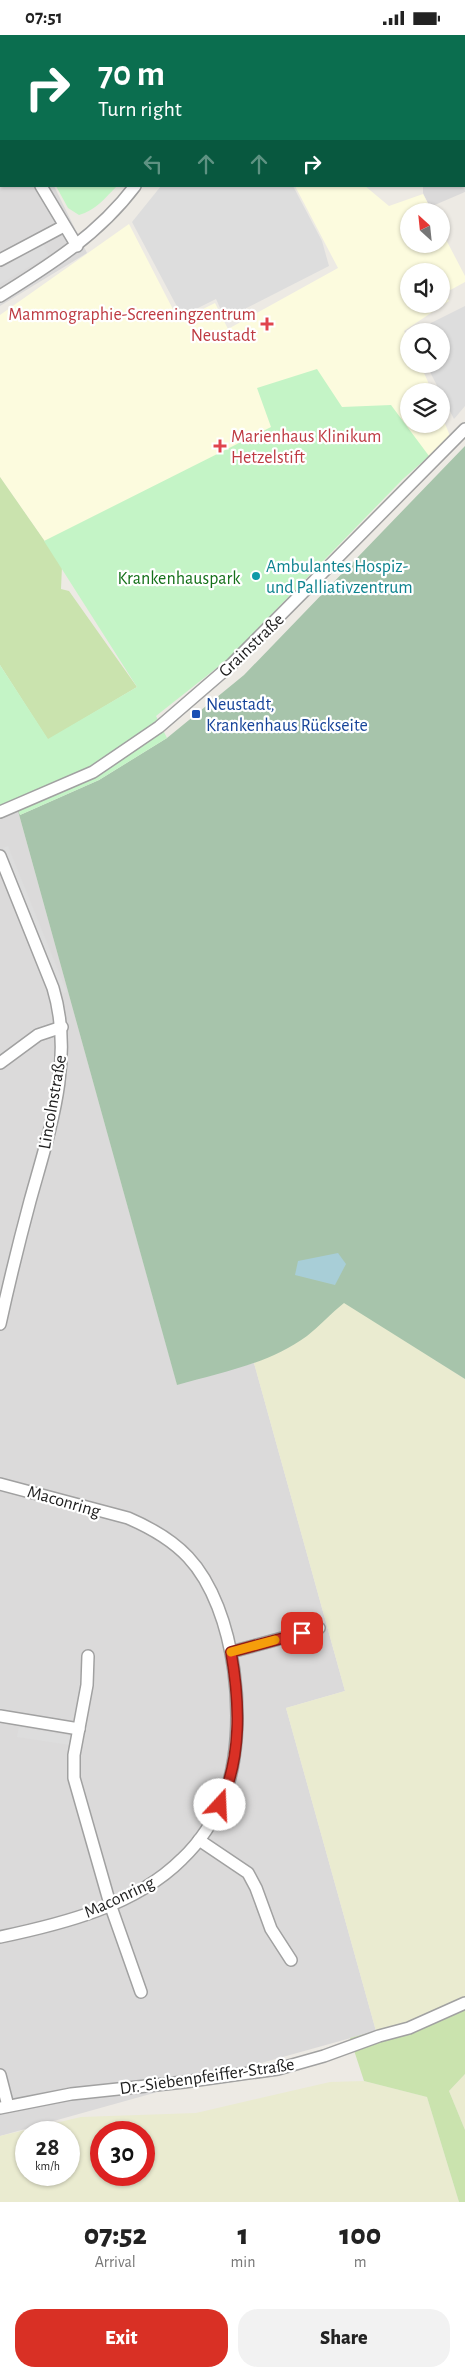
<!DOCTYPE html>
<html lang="en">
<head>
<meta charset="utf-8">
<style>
	:root { --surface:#fff; --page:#f2f2f2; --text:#222; --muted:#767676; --accent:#d93025 }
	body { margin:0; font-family:"Alegreya Sans",sans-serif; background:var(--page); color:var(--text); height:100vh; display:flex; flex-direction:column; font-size:19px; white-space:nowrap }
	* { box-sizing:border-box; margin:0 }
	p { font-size:16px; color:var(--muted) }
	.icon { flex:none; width:28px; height:28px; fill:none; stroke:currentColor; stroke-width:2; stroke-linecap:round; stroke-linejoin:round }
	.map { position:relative; height:2167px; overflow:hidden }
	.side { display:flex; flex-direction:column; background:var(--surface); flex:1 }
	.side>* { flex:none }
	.top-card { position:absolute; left:0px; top:0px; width:465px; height:152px; box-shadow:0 1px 4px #0004; background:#0b6e4f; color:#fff; overflow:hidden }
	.needle { width:32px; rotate:333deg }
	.tools { position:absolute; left:400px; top:168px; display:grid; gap:10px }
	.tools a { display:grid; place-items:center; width:50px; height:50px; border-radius:50%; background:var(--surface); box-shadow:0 1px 4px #0004; font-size:25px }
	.speed { position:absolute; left:15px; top:2086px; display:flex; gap:10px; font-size:25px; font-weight:700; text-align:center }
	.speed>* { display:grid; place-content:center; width:65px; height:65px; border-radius:50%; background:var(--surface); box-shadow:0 1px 4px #0004; line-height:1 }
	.speed small { font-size:12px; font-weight:400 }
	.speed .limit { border:8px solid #d22; background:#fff; color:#111 }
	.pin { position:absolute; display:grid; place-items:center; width:42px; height:42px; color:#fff; margin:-21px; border-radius:10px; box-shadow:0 2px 8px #0006 }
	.me { position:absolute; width:55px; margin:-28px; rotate:20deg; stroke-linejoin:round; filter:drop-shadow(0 0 4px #0008) }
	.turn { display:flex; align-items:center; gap:18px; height:105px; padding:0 15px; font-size:22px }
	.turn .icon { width:65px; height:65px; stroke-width:2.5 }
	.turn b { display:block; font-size:35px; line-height:42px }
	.lanes { display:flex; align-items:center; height:48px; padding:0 15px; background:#0003; justify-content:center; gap:25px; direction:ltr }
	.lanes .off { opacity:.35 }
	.eta { display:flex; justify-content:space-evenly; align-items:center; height:85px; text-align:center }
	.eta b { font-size:30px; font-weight:800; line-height:35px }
	.action { display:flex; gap:10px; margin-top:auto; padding:10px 15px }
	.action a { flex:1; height:58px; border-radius:20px; background:var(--accent); color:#fff; font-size:20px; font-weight:800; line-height:58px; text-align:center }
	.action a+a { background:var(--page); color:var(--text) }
	.status { display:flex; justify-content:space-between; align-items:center; height:35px; padding:0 25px; background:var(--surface); direction:ltr }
	.status svg { height:14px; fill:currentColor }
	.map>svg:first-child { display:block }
	.residential { fill:#dbdada }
	.commercial { fill:#edd4d4 }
	.education { fill:#fcfbde; fill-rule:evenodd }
	.farmland { fill:#eaebd0; fill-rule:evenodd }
	.grass { fill:#cae3ae }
	.cemetery { fill:#a7c4ab }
	.park { fill:#c4f4c6 }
	.parking { fill:#ddd }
	.water { fill:#a8ced7 }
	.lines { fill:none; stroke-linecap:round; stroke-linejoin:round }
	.street-casing { stroke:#a1a1a1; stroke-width:14 }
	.street { stroke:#fff; stroke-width:11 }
	.route-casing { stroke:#8d1f18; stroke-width:12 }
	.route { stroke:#d93025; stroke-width:9 }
	.slow { stroke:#f59e0b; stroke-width:9 }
	.health-dot { fill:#e0444e; stroke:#fff; stroke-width:2 }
	.culture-dot { fill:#0f9aa8; stroke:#fff; stroke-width:2 }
	.transit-dot { fill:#1a4fb4; stroke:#fff; stroke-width:2 }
	.labels { text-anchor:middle; stroke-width:4.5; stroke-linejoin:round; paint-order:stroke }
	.health-label { font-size:18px; fill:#be3a42; stroke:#fff; text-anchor:end }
	.culture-label { font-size:18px; fill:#0d838f; stroke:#fff; text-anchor:start }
	.park-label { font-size:18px; fill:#15711a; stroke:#fff }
	.street-label { font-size:18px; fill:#1d1d1d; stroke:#fff }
	.transit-label { font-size:18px; fill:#164399; stroke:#fff; text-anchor:start }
</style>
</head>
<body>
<div class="status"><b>07:51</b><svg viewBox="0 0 49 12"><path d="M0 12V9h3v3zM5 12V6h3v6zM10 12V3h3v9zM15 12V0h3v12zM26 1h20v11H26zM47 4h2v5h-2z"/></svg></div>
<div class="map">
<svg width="465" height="2167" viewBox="0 0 465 2167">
	<rect width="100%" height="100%" fill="#edeae4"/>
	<g class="residential">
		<path d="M375,0H465V157L430,172L423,158V151H464V1Z"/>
		<path d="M0,40L1,151H54L87,218L0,271Z"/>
		<path d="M15,765L177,1349L254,1328L345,1656L286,1673L376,1996L0,2101V770Z"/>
	</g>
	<path class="commercial" d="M258,0H375L376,1H251Z"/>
	<path class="education" d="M295,151H365L389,171L423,159L432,176H409V209H441V195L465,241V247L445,258L449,266L404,296L409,306V329H420L432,356H409V389H441V379L450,401L403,444L228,624L62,531L0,442V280L129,189L179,286L215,268L228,294L338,233ZM409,236H441V269H409Z"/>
	<g class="farmland">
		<path d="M344,1267L465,1344V1972L376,1996L286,1673L345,1656L254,1328L284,1315L308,1300L329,1279Z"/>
		<path d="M465,2039V2095L449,2056Z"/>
		<path d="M364,2046L427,2062L459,2167H0V2101L81,2082L196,2078L330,2047ZM26,2098H69V2140H26ZM101,2098H144V2140H101Z"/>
	</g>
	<g class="grass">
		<path d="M0,442L62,531L61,554L69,556L137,652L48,705L0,630Z"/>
		<path d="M465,1972V2039L449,2056L465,2095V2167H459L427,2062L364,2046L350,2003Z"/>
	</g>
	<path class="cemetery" d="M465,411V1344L344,1268C331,1278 320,1291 307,1301C269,1329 222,1337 177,1350L15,765L20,780L99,745L167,703L244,640Z"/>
	<g class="park">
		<path d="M56,151H117C106,162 95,176 79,180L68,173Z"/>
		<path d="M317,334L342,372L391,370L429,421L403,444L228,624L156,681L167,703L99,745L20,780L15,766L0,770V630L48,704L137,652L44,506L271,392L257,353Z"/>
	</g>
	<g class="parking">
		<path d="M161,151H293L322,206L329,231L225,284L216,264L182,281L132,187Z"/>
		<path d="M43,209L49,220L0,249V234Z"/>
		<path d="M465,271V371L454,384L426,329H441V296H415Z"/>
		<path d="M8,811L67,957L63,959L3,813Z"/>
		<path d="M19,1692L72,1701L70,1710L17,1702Z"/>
	</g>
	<path class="water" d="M338,1218L346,1229L335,1250L295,1240L298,1226Z"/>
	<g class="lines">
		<g class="street-casing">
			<g id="street">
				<path d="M187,1V0"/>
				<path d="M212,1L213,0"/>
				<path d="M0,81L1,83"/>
				<path d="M41,151L77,211"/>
				<path d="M0,225L64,191"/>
				<path d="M0,261C50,230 99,199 135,151"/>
				<path d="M0,777L93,737L159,692L232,629L465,394"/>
				<path d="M0,821L53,953C75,1025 49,1097 30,1166C19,1207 9,1248 0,1289"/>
				<path d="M0,1028L38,1000L62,992"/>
				<path d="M0,1449L128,1483C149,1492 172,1505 188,1522C237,1574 249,1694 225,1759C215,1784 201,1806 182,1824C135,1871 62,1889 0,1902"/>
				<path d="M231,1617L319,1593"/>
				<path d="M88,1621L87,1650L74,1720V1743L110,1869L141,1957"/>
				<path d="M0,1681L79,1694"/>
				<path d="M199,1805L248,1838L256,1853L271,1894L291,1925"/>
				<path d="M0,2040L8,2071"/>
				<path d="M0,2073L71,2059L184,2047L278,2034L324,2021L379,2001L409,1993L465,1968"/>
			</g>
		</g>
		<use href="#street" class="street"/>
	</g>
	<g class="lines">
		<g class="route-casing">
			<path id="route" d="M220,1770C242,1722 240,1668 231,1617L302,1598"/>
		</g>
		<use href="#route" class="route"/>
		<path class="slow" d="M231,1617L275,1605"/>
	</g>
	<g class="health-dot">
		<path d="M264.5 281.5h5v5h5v5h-5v5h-5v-5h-5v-5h5z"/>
		<path d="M217.5 403.5h5v5h5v5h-5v5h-5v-5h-5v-5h5z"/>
	</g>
	<circle class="culture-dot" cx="256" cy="541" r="5"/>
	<rect class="transit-dot" x="191" y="674" width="10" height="10" rx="2.5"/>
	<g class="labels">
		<g class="health-label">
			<text x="256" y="285">Mammographie-Screeningzentrum<tspan x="256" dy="21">Neustadt</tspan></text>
			<text x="231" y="407" text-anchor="start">Marienhaus Klinikum<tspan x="231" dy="21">Hetzelstift</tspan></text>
		</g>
		<g class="culture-label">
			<text x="266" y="537">Ambulantes Hospiz-<tspan x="266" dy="21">und Palliativzentrum</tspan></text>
		</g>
		<g class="park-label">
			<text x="179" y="549">Krankenhauspark</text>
		</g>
		<g class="street-label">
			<text transform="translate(251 610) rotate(-44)" y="6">Grainstraße</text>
			<text transform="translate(52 1067) rotate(-80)" y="6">Lincolnstraße</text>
			<text transform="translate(64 1466) rotate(16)" y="6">Maconring</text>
			<text transform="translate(119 1862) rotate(-25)" y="6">Maconring</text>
			<text transform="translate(207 2041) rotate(-8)" y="6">Dr.-Siebenpfeiffer-Straße</text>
		</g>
		<g class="transit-label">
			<text x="206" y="675">Neustadt,<tspan x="206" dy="21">Krankenhaus Rückseite</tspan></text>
		</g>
	</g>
</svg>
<div class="tools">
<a><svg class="needle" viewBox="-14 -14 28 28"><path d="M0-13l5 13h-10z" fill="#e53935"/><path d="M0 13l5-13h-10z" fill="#767676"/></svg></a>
<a><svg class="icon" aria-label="sound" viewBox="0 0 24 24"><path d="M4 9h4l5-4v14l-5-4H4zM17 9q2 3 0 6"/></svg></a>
<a><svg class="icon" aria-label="search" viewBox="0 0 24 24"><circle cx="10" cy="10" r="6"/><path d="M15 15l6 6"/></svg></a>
<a><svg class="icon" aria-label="layers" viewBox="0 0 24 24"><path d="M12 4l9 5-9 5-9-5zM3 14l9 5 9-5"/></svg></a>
</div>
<div class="speed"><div>28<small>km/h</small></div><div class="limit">30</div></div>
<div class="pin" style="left:302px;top:1598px;background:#d93025"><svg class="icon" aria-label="arrive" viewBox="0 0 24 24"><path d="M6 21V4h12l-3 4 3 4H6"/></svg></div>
<svg class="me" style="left:220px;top:1770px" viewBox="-20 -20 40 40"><circle r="19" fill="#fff"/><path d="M0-13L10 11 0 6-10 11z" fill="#d93025"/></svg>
<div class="top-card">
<div class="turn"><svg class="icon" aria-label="right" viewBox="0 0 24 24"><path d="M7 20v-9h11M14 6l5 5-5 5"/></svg><div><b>70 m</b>Turn right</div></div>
<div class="lanes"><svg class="icon off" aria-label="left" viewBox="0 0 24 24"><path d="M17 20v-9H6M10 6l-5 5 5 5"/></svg><svg class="icon off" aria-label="ahead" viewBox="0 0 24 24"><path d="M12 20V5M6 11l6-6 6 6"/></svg><svg class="icon off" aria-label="ahead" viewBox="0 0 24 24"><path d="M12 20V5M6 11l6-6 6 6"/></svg><svg class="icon" aria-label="right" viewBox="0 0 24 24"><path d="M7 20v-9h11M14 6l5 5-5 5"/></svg></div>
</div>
</div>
<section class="side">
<div class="eta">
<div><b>07:52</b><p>Arrival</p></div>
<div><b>1</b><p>min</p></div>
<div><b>100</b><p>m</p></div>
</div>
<div class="action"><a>Exit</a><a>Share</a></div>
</section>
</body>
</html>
